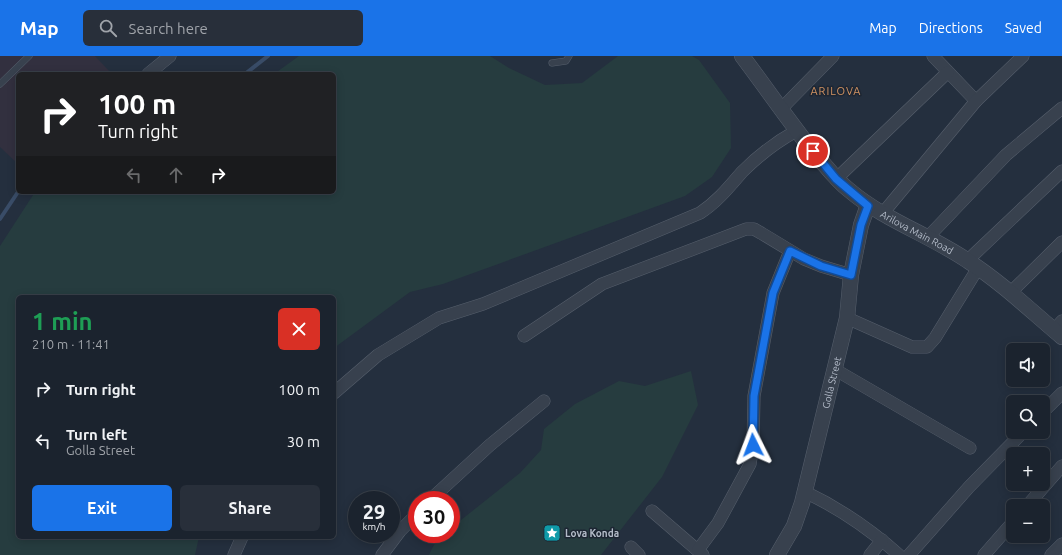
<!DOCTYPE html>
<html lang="en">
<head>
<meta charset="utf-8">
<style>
	:root { --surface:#1b232e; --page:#282f3a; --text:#f1f3f6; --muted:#a0a4aa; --line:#39404a; --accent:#1a73e8 }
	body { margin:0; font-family:Ubuntu,sans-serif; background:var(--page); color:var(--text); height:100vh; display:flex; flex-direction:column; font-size:15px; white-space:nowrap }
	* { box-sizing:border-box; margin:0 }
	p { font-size:13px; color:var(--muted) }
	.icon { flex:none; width:22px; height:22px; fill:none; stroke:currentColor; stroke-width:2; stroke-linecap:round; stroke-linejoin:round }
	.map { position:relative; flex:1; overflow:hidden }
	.panel { position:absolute; left:16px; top:239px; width:320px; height:244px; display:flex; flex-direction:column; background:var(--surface); border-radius:6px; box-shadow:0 2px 10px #0003,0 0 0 1px var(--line) }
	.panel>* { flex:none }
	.banner { position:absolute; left:16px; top:16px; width:320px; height:122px; border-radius:6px; box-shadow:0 2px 10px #0003,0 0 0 1px var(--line); background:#202124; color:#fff; overflow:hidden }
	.tools { position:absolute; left:1006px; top:287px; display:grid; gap:8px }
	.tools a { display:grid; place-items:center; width:44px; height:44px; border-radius:6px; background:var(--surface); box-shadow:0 2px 10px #0003,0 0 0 1px var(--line); font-size:20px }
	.speed { position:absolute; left:348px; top:435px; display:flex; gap:8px; font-size:20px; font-weight:700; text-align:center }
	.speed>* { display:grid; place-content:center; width:52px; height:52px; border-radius:50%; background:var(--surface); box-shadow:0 2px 10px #0003,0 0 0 1px var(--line); line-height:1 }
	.speed small { font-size:10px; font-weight:400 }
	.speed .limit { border:6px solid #d22; background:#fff; color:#111 }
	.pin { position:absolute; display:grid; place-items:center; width:34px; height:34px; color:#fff; margin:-17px; border:2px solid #fff; border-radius:50%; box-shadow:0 1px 4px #0007 }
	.me { position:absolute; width:44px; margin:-22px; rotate:357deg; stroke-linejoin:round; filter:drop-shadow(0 0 3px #0008) }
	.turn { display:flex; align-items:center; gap:14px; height:84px; padding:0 16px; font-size:18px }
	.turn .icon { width:52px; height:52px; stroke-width:2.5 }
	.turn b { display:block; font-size:28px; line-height:34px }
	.lanes { display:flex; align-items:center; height:38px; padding:0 16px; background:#0003; justify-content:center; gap:20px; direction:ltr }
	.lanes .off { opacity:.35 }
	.round { display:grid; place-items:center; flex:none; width:42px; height:42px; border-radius:6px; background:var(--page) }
	.headline { display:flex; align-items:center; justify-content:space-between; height:68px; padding:0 16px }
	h1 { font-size:24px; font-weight:700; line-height:30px; color:#1e9e55 }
	.action { display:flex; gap:8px; margin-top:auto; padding:8px 16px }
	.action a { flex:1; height:46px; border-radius:6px; background:var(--accent); color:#fff; font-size:16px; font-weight:700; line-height:46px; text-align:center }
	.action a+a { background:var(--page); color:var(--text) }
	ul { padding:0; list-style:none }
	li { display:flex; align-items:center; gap:12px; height:52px; padding:0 16px }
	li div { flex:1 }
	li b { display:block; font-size:15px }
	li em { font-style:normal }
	header { display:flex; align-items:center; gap:24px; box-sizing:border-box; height:56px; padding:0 20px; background:var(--accent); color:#fff }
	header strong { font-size:19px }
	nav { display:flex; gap:22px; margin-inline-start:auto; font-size:14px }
	.search { width:280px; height:36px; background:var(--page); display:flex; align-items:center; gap:10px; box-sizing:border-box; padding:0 14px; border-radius:6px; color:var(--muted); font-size:15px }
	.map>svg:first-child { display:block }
	.medical { fill:#32303f }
	.green { fill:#263c3f }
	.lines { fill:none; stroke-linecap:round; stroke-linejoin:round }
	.stream { stroke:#394c67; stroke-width:4 }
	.service-casing { stroke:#565f6c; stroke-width:7 }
	.minor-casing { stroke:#565f6c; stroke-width:13 }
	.tertiary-casing { stroke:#565f6c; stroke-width:16 }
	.service { stroke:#38414e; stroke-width:6 }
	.minor { stroke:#38414e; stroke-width:12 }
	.tertiary { stroke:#38414e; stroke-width:15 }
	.route-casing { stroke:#114b97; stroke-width:10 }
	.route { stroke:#1a73e8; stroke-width:7 }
	.labels { text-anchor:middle; stroke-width:3; stroke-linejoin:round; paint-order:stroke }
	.street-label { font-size:10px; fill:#b4bcc9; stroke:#1d2633 }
	.poi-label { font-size:10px; font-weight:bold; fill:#b4bcc9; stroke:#1d2633; text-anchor:start }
	.neighbourhood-label { font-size:11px; letter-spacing:1px; fill:#d59563; stroke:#1d2633 }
</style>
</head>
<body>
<header>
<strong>Map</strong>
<div class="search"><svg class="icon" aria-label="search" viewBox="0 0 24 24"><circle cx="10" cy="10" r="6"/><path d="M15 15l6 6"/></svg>Search here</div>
<nav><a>Map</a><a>Directions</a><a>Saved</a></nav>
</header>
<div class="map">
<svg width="1062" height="499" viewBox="0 0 1062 499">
	<rect width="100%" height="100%" fill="#242f3e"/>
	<path class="medical" d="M0,0H95L110,16L108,18H18V108L0,91Z"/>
	<g class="green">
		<path d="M299,0H490L509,12L545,29L582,27L618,0H692L699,4L730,47L731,92L712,121L685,140L443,228L410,236L334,292V241H18V481H199L195,499H0V190L35,136H334V18H274Z"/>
		<path d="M691,315L698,349L662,421L601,499H429C434,489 438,478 451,478V472L520,417L541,394L544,373L575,348L619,325L645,330Z"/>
	</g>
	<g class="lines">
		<g class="stream">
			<path d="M245,18L268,0"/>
			<path d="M0,163L18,136"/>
		</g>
		<g class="service-casing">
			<g id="service">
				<path d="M552,7L566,5L569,0"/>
				<path d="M0,28L29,0"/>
			</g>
		</g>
		<g class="minor-casing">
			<g id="minor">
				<path d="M933,0L976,45"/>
				<path d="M148,18L170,0"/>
				<path d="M781,53L833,0"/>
				<path d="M836,123L948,16"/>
				<path d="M883,157L976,45L1023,0"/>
				<path d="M929,180L1006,99L1062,52"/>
				<path d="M968,204L1062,115"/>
				<path d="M1010,237L1062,186"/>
				<path d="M847,262L912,291H927L935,282L978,212"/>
				<path d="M1054,274L1062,265"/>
				<path d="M524,280L602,228L746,173H754L761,177L804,203L821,210L851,219"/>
				<path d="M834,313L970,392"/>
				<path d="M334,337L378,299L439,262L483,248L700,157C717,146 729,131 742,116C758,100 776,86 796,75"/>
				<path d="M1043,356L1062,337"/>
				<path d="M805,436C839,452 871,474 899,499"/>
				<path d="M430,444L490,389L544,345"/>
				<path d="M1027,450L1062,410"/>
				<path d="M652,455L703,499"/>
				<path d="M631,491L639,499"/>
				<path d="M698,494L718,467L750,408L753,389L754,340L773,237L790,195"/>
				<path d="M234,499L242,481"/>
				<path d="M382,499L400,475L417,458"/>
				<path d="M870,499L882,484"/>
				<path d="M909,499L969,431L1023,376"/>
				<path d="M984,499L1013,466"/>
				<path d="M1051,499L1062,488"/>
			</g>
		</g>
		<g class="tertiary-casing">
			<g id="tertiary">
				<path id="s1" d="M742,0C767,33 790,67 816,99C827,111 836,124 849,134C884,164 930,179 968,205C1002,227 1031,255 1062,281"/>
				<path id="s2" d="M777,499L794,470L802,447L847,262L851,219L861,169L868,149"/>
			</g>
		</g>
		<use href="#service" class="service"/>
		<use href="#minor" class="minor"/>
		<use href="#tertiary" class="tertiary"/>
	</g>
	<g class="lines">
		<g class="route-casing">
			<path id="route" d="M753,389L754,340L773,237L790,195L821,210L851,219L861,169L868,150L836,123L813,95"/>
		</g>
		<use href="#route" class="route"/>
	</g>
	<defs>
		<g id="sight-square" transform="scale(0.9)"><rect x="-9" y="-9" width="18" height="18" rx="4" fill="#0f9aa8" stroke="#1d2633"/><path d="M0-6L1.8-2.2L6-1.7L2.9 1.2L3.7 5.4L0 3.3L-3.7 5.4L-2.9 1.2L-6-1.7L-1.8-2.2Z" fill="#fff"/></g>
	</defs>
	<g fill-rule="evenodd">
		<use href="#sight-square" x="552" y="477"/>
	</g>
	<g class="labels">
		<g class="street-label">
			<text dy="4" stroke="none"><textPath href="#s1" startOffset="252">Arilova Main Road</textPath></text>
			<text dy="4" stroke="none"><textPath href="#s2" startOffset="182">Golla Street</textPath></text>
		</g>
		<g class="poi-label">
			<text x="565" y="481">Lova Konda</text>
		</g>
		<g class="neighbourhood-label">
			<text x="836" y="39">ARILOVA</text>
		</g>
	</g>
</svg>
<div class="tools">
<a><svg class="icon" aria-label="sound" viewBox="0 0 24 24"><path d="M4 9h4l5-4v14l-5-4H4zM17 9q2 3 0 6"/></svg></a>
<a><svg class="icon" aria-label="search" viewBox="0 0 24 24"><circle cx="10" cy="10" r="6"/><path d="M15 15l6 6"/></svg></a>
<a>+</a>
<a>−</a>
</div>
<div class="speed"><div>29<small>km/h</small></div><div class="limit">30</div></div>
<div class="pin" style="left:813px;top:95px;background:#d93025"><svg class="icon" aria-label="arrive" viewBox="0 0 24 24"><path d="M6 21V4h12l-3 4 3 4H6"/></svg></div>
<svg class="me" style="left:753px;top:389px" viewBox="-20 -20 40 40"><path d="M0-17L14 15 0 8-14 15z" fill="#1a73e8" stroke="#fff" stroke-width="4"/></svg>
<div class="banner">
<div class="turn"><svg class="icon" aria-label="right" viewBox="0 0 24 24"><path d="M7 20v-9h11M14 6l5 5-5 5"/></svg><div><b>100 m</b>Turn right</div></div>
<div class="lanes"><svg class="icon off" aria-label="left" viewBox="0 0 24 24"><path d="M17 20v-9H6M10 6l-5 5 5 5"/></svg><svg class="icon off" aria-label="ahead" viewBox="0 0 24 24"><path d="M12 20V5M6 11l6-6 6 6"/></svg><svg class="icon" aria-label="right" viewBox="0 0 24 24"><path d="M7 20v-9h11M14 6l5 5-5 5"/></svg></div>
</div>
<section class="panel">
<div class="headline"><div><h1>1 min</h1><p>210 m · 11:41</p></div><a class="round" style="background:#d93025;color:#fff"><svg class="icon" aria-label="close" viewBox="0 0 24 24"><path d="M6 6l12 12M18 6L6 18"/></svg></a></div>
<ul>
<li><svg class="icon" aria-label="right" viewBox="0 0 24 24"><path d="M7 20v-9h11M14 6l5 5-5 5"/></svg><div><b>Turn right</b></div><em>100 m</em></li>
<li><svg class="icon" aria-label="left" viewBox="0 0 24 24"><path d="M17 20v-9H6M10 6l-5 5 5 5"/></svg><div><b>Turn left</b><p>Golla Street</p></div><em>30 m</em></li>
</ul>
<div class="action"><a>Exit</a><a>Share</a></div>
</section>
</div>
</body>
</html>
